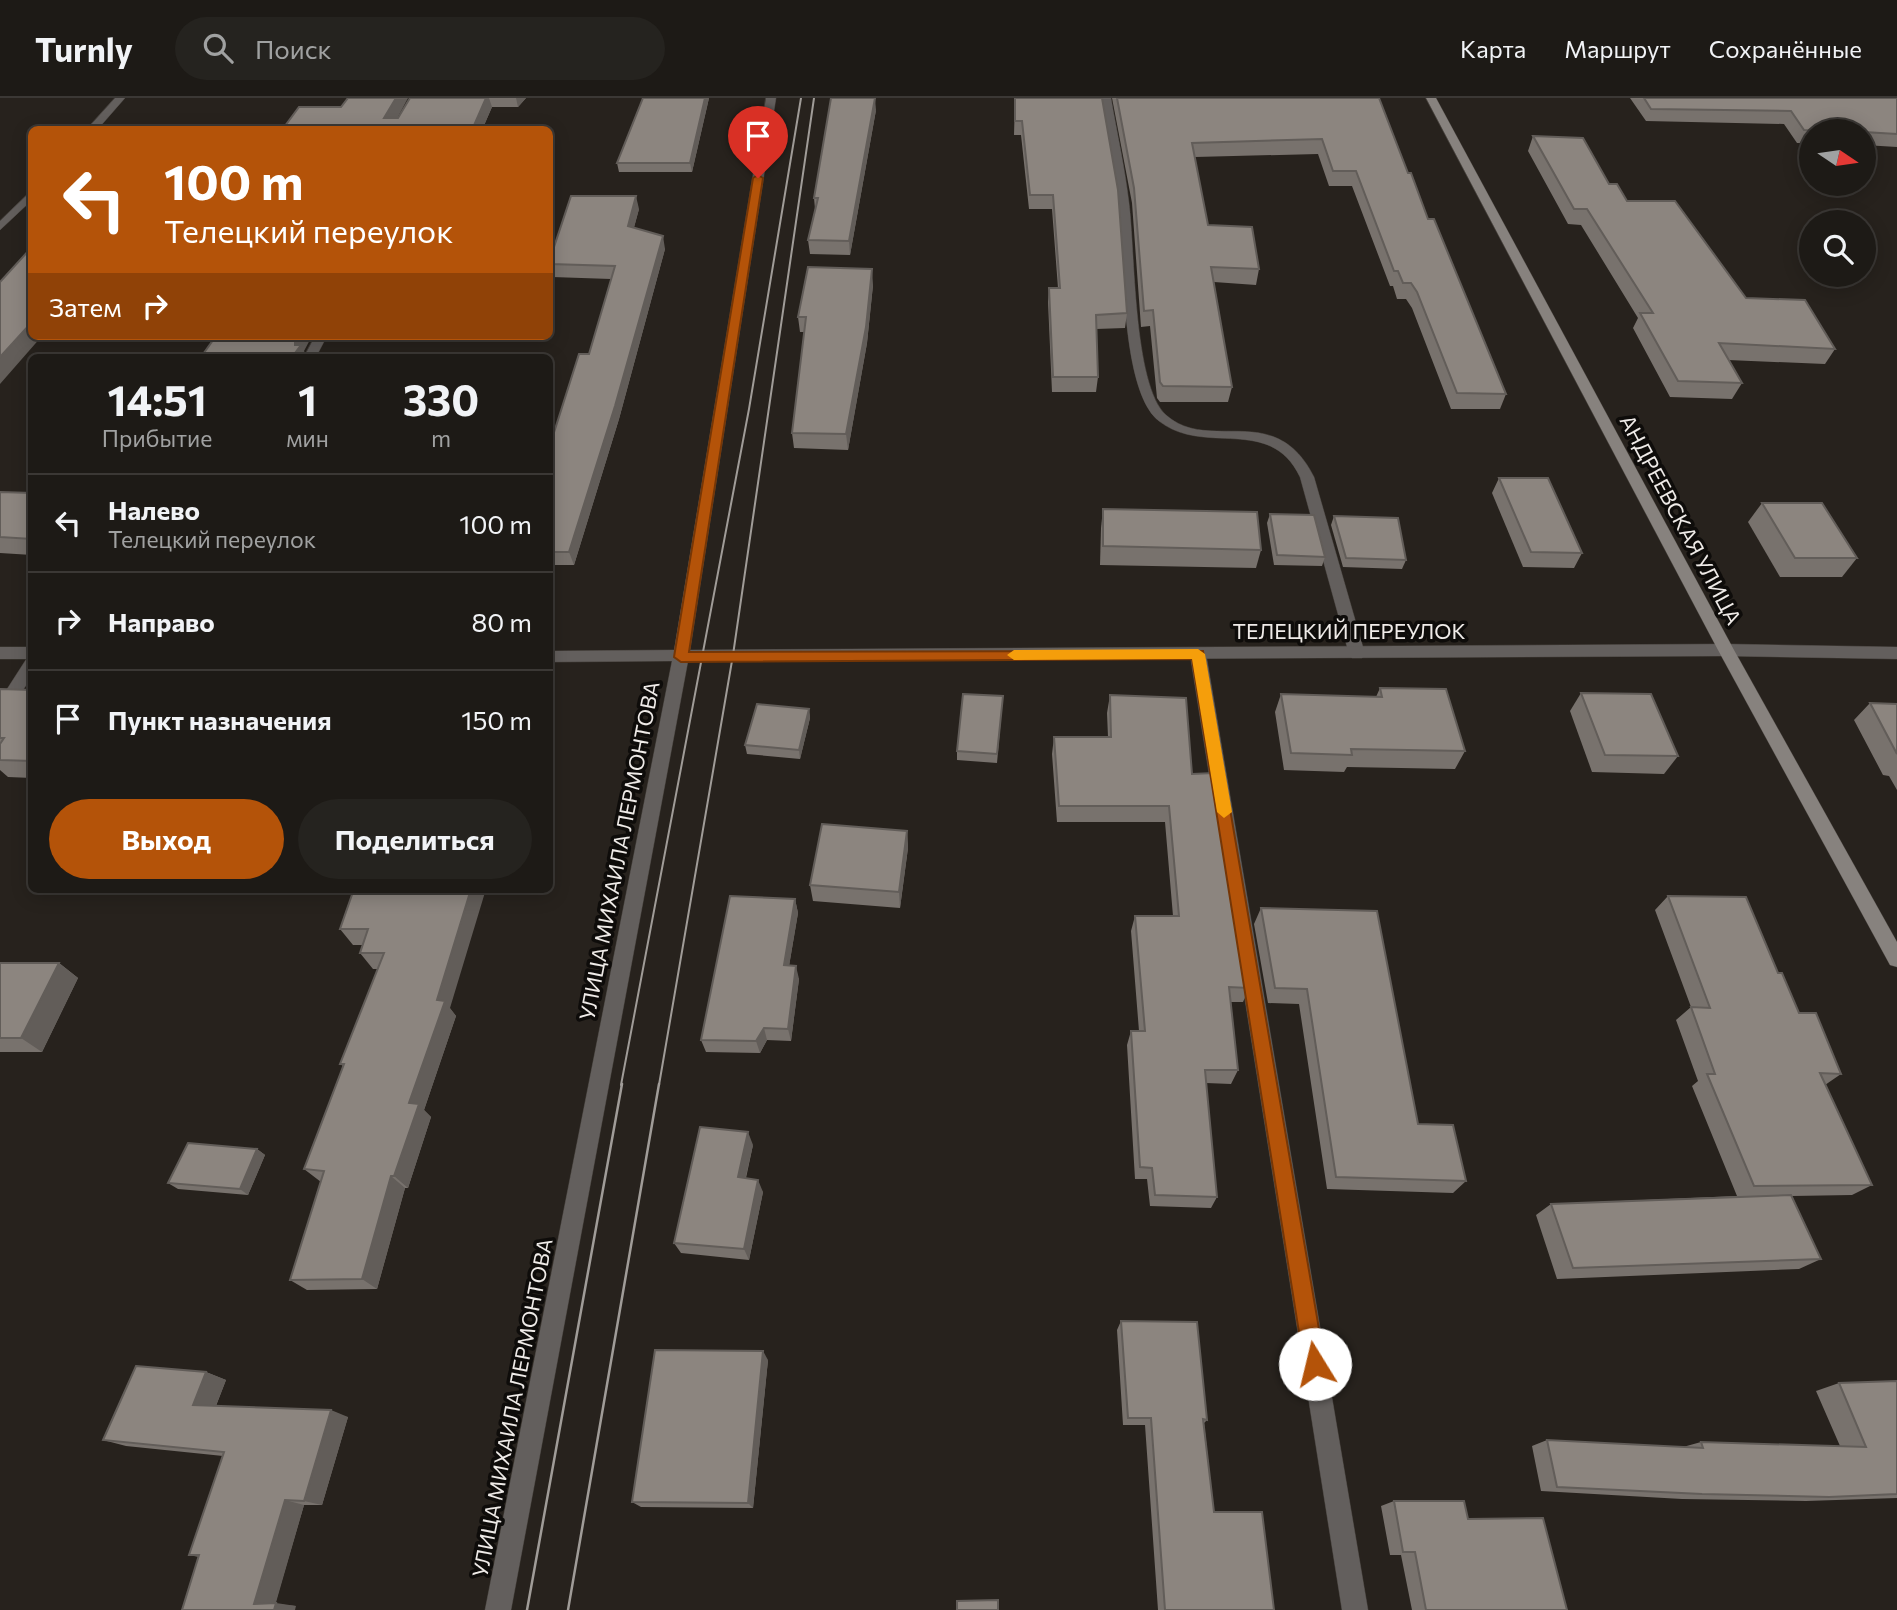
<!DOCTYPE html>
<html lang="ru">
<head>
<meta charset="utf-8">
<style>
	:root { --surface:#1d1a16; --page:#25231f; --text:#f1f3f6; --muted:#a0a1a1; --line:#3b3835; --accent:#b45309 }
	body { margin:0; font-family:Commissioner,sans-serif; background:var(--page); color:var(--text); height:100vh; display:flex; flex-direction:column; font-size:26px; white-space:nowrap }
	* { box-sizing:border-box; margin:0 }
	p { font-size:23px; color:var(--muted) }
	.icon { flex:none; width:38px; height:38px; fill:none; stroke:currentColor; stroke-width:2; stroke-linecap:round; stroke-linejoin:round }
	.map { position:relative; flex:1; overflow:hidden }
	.drawer { position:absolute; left:28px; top:256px; width:525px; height:539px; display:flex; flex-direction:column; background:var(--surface); border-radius:10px; box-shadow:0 4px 18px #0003,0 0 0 2px var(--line) }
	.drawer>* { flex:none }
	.top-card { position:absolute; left:28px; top:28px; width:525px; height:214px; border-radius:10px; box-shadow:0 4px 18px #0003,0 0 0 2px var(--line); background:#b45309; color:#fff; overflow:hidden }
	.needle { width:46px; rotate:103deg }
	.fabs { position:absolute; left:1799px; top:21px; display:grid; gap:14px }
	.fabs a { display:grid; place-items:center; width:77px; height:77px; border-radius:50%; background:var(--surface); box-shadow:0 4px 18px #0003,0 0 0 2px var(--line); font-size:35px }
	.pin { position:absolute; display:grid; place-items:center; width:60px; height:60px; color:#fff; margin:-72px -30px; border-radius:50% 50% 50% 0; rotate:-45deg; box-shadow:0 0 7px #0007 }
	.pin .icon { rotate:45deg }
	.me { position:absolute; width:77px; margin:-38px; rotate:351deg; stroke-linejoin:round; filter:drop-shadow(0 0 5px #0008) }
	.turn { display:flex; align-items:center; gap:24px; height:147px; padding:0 21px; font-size:32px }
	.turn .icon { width:91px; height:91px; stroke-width:2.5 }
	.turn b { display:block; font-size:49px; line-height:60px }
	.then { display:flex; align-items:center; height:66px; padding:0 21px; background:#0003; gap:14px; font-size:26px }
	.eta { display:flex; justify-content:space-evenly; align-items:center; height:119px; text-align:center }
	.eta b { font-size:42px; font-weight:700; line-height:49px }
	.primary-button { display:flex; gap:14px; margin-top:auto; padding:14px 21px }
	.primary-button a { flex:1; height:80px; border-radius:42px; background:var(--accent); color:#fff; font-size:28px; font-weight:700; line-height:80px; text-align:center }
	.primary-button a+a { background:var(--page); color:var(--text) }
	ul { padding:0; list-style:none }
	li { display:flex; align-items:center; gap:21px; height:98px; padding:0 21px; border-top:2px solid var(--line) }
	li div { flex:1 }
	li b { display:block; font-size:26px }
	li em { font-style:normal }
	header { display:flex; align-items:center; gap:42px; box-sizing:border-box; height:98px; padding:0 35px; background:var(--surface); border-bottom:2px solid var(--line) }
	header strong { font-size:33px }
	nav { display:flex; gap:38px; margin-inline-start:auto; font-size:24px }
	.search { width:490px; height:63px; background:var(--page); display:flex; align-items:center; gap:18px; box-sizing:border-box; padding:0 24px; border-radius:38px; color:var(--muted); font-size:26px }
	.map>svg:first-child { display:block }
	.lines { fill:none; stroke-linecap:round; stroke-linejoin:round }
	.lane-casing { stroke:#433e39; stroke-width:1 }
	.street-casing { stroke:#433e39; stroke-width:1 }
	.secondary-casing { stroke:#433e39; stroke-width:1 }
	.lane { fill:#635f5d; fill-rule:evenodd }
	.street { fill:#635f5d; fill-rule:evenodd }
	.secondary { fill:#87827e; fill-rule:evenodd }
	.tram-far1 { stroke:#a09c98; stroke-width:2 }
	.tram { stroke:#a09c98; stroke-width:2.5 }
	.wall { fill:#78726d }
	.shaded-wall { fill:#625d59 }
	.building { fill:#8c857f; stroke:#625d59; stroke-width:2 }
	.route { fill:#b45309; stroke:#753606; stroke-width:2 }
	.slow { fill:#f59e0b }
	.labels { text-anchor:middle; stroke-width:7; stroke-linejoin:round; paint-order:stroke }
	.street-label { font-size:21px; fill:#efebe8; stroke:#0e0c0a }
</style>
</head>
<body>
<header>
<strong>Turnly</strong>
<div class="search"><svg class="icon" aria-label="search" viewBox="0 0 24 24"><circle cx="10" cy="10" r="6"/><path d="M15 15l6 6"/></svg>Поиск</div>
<nav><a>Карта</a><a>Маршрут</a><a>Сохранённые</a></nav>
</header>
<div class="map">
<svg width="1897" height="1512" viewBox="0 0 1897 1512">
	<rect width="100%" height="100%" fill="#27221d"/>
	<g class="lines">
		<g class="lane-casing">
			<g id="lane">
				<path d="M1101,0H1111C1117,35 1125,70 1129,105C1135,151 1133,287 1166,317C1210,356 1275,301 1314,379L1365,556L1362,560H1352L1349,556L1300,379C1270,316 1205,359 1159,323C1120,293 1124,154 1119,106C1115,70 1107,35 1101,0Z"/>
				<path d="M315,238H327L316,259H304Z"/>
				<path d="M1198,550L1206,556L1368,1512H1342L1190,556Z"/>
				<path d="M32,559V578L6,619L0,621V602L27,560Z"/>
			</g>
		</g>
		<g class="street-casing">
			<g id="street">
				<path d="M115,0H125L97,32H86Z"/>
				<path d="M766,0H776L690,552L1726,546L1897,549V561L1726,558L688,563L511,1512H485L672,563L550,564V553L674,552Z"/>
				<path d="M32,92V102L0,132V123Z"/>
				<rect x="0" y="549" width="32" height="12"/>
			</g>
		</g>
		<g class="secondary-casing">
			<path id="secondary" d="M1426,0H1436L1734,552L1897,844V869L1890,867L1718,552Z"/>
		</g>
		<use href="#lane" class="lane"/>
		<use href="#street" class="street"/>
		<use href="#secondary" class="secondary"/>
		<g class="tram-far1">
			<path d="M621,987L749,311L801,0"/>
			<path d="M659,987L733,557L814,0"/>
		</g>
		<g class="tram">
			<path d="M527,1512L622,986"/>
			<path d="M568,1512L659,986"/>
		</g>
	</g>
	<g class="wall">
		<path d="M410,0H526L518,9H492L482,32H282L341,9L398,20Z"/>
		<path d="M709,0L692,74H619L617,65Z"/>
		<path d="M1015,0L1127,215L1125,230L1096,231L1098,279L1096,294H1052L1048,204L1049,190H1058L1052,111H1029L1021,37H1014Z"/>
		<path d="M1112,0H1379L1408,75L1506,296L1500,311H1451L1412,210L1406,201H1397L1393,188H1390L1352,88H1329L1318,56L1195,59L1208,127L1259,171L1256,187L1214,184L1232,289L1228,304H1160L1157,300L1150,228L1141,229L1132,105Z"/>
		<path d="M1630,0H1897V49L1864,47V33H1811V45H1797L1784,26L1646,23Z"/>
		<path d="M876,12L850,157L810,156L808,142L815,111L814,100Z"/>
		<path d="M1533,38L1609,86L1627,103L1746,200L1835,251L1825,266L1728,262L1742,285L1732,301L1670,299L1633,230L1638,220L1581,127L1568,126L1528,53Z"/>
		<path d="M639,111L634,129L665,151L619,321L574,467H550V347L589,256L611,181L552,179L550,172V161Z"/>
		<path d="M873,187L867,245L848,352L794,350L792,335L804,234H800L798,219Z"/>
		<path d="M1499,380L1582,455L1574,470L1523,469L1492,395Z"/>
		<path d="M0,394L32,395V457L0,455Z"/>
		<path d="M1762,405L1857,460L1842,479H1780L1748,424Z"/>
		<path d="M1103,411L1261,452L1256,470L1100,467L1101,430Z"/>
		<path d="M1270,416L1325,459L1322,468L1274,467L1267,425Z"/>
		<path d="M1334,418L1406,462L1402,471L1343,469L1331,427Z"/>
		<path d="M1380,590L1465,653L1455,671L1347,669L1344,674L1284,672L1275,614L1281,596L1376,599Z"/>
		<path d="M0,591L32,592V680L8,679L0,672Z"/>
		<path d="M1581,595L1678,658L1664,676L1592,674L1570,613Z"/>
		<path d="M1110,597L1192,676L1232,810L1249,890L1243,904H1231L1238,972L1231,986L1206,985L1217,1099L1211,1110L1150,1108L1147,1081H1135L1127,947L1131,933H1139L1131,833L1135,818H1173L1165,724H1057L1052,656L1054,639H1108L1107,615Z"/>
		<path d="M1003,598L997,665L957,662V653Z"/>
		<path d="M1870,605L1897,606V692L1889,678L1883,677L1854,622Z"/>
		<path d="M809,611L810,620L800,661L747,656L745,647Z"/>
		<path d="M907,733L908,750L900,810L813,803L810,787Z"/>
		<path d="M354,791L456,918L424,1012L431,1019L408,1090H405L377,1191L307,1192L290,1182L321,1084L304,1071L343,968L340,966L378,871H373L360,855L363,847H353L340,831Z"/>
		<path d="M1668,798L1778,875L1799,915L1841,976L1825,987L1872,1087L1852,1097L1792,1098L1821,1161L1799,1171L1557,1181L1536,1117L1551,1106L1737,1098L1692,988L1698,983L1676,922L1691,909L1655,812Z"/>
		<path d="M795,801L798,815L789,868L799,881L791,943L767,942L760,955L706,954L701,942Z"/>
		<path d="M1261,810L1418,1026L1466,1083L1453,1095L1327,1091L1299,906L1268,905L1254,826Z"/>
		<path d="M0,865H59L78,880L42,954H0Z"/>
		<path d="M753,1047L746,1080L763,1094L749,1162L681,1155L674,1145Z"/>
		<path d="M257,1051L265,1057L248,1097L178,1091L168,1085Z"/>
		<path d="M1121,1223L1207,1322L1204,1325L1214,1414L1274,1512H1158L1145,1327H1123L1117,1232Z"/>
		<path d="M768,1262L753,1410L641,1409L632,1404Z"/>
		<path d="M206,1274L226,1282L216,1308L348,1319L322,1407H304L275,1506L296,1508L182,1512L199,1459L189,1457L223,1358L126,1348L103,1342Z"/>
		<path d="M1897,1283V1400L1806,1403L1682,1401L1541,1393L1532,1348L1547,1342L1683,1349L1701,1344L1840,1348L1816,1293L1839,1285Z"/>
		<path d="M1394,1403L1468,1421L1567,1512H1412L1401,1457H1390L1381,1408Z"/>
	</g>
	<g class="shaded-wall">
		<path d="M396,0H408L391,32L384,20Z"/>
		<path d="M486,0H489L492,9L482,32H472Z"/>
		<path d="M516,0H526L518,9Z"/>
		<path d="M705,0H709L692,74L690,65Z"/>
		<path d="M875,0L876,12L850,157L849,143Z"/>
		<path d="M636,98L639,111L631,141L628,128Z"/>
		<path d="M663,138L665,151L619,321L574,467L569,454Z"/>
		<path d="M872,171L873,187L867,245L848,352L846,336Z"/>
		<path d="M32,224V238H42L0,286V259Z"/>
		<path d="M298,238H312L304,253L307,259H292L295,243Z"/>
		<path d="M809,611L810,620L800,661L799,652Z"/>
		<path d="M907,733L908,750L900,810L899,794Z"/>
		<path d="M471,791H486L450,910L456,918L424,1012L431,1019L408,1090L394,1078L409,1005L437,902Z"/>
		<path d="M795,801L798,815L787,880L784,867Z"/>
		<path d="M59,865L78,880L42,954L21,940Z"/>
		<path d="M796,868L799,881L791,943L788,931Z"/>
		<path d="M764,930L767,942L760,955L756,943Z"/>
		<path d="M748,1034L753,1047L743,1091L738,1079Z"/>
		<path d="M257,1051L265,1057L248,1097L240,1091Z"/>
		<path d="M391,1078L405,1090L377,1191L362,1181Z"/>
		<path d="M758,1082L763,1094L749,1162L744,1151Z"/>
		<path d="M763,1253L768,1262L753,1410L748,1405Z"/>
		<path d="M206,1274L226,1282L213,1315L193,1307Z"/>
		<path d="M331,1312L348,1319L322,1407L304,1403Z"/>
		<path d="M285,1402L304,1407L275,1508L254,1506Z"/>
		<path d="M276,1505L296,1508L295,1512H274Z"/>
	</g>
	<g class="building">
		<path d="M348,0H396L384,20H398L410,0H486L472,32H282L299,9H341Z"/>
		<path d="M643,0H705L690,65H617Z"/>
		<path d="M831,0H875L849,143L808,142L818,100H814Z"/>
		<path d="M1015,0H1102L1118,92L1127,215L1096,217L1098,279H1053L1049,190H1060L1053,97H1030L1022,23H1015Z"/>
		<path d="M1117,0H1379L1408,75H1411L1428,121H1434L1506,296L1457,295L1417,194L1411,185H1403L1398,173H1394L1356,73H1333L1322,41L1192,45L1208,127L1252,129L1259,171L1211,169L1232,289L1163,288L1160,284L1153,212L1144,213L1134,90Z"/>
		<path d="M1644,0H1897V36L1864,34V33L1804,32L1791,13L1651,11Z"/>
		<path d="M1533,38L1583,40L1609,86H1617L1627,103H1675L1746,200L1805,202L1835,251L1719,245L1742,285L1678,283L1640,215H1653L1587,111H1574Z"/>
		<path d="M571,98H636L628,128L663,138L615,308L569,454H550V347L579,256H589L615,168L550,166V161Z"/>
		<path d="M31,150H32V224L0,259V184Z"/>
		<path d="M808,169L872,171L866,229L846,336L792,335L806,219H798Z"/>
		<path d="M216,238H298L295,243V247H301L292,259H201Z"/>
		<path d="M1499,380H1548L1582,455L1531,454Z"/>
		<path d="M0,394L32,395V441L0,439Z"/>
		<path d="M1762,405H1822L1857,460H1795Z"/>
		<path d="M1103,411L1257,414L1261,452L1103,448Z"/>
		<path d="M1270,416L1314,417L1325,459L1277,457Z"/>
		<path d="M1334,418L1398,420L1406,462L1346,460Z"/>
		<path d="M1380,590L1446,591L1465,653L1351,651L1352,657L1291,655L1281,596L1382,599Z"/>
		<path d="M0,591L32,592V663L0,662V646L4,640H0Z"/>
		<path d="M1581,595L1651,596L1678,658L1605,657Z"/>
		<path d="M963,596L1003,598L997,656L957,653Z"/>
		<path d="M1110,597L1186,600L1192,676L1214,675L1232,810H1236L1249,890L1229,889L1238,972H1205L1217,1099L1155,1097L1152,1070L1140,1069L1131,933H1145L1135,818H1179L1169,708H1059L1054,639H1111Z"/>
		<path d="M1870,605L1897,606V656Z"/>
		<path d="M757,606L809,611L799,652L745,647Z"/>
		<path d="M822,726L907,733L899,794L810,787Z"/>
		<path d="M354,791H471L437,902L445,903L409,1005L419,1006L394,1078H391L362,1181L290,1182L324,1073L304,1071L344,966H340L384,855H360L368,831H340Z"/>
		<path d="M730,798L795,801L784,867L796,868L788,931L764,930L756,943L701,942Z"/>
		<path d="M1668,798L1746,799L1778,875H1782L1799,915H1816L1841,976L1820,975L1872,1087L1754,1088L1707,976H1715L1691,909L1710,910Z"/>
		<path d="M1261,810L1377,813L1418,1026L1453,1027L1466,1083L1336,1079L1307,891L1275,890Z"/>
		<path d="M0,865H59L21,940H0Z"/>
		<path d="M700,1029L748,1034L738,1079L758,1082L744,1151L674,1145Z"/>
		<path d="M188,1045L257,1051L240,1091L168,1085Z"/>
		<path d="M1791,1097L1821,1161L1573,1170L1551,1106Z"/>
		<path d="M1121,1223L1197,1224L1207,1322L1203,1321L1214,1414H1262L1274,1512H1165L1151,1320H1128Z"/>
		<path d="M655,1252L763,1253L748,1405L632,1404Z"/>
		<path d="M136,1268L206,1274L193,1307L331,1312L304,1403L285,1402L254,1506L276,1505L274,1512H182L199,1457H189L224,1354L103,1342Z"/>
		<path d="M1897,1283V1396L1829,1399L1702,1396L1557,1389L1547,1342L1703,1350L1701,1344L1866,1349L1839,1285Z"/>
		<path d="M1394,1403H1464L1468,1421L1543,1420L1567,1512H1426L1415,1454H1403Z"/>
		<path d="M998,1502V1512H957V1503Z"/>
	</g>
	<path class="route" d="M758,77L763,80L689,554L1203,553L1325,1266L1322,1273L1315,1277L1307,1273L1304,1266L1192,561L681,564L674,559L753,80Z"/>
	<path class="slow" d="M1198,551L1205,556L1232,714L1224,720L1217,714L1192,561L1014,562L1007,557L1014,552Z"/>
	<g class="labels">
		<g class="street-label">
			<text transform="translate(1680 422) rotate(62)" y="7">АНДРЕЕВСКАЯ УЛИЦА</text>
			<text x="1349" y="541">ТЕЛЕЦКИЙ ПЕРЕУЛОК</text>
			<text transform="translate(620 753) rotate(-79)" y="7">УЛИЦА МИХАИЛА ЛЕРМОНТОВА</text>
			<text transform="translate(513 1310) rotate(-79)" y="7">УЛИЦА МИХАИЛА ЛЕРМОНТОВА</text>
		</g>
	</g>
</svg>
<div class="fabs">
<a><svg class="needle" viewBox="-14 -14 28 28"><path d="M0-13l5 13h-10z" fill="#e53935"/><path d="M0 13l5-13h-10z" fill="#a0a1a1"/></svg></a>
<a><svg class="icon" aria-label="search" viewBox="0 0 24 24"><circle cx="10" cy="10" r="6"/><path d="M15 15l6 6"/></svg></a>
</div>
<div class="pin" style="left:758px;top:80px;background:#d93025"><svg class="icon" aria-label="arrive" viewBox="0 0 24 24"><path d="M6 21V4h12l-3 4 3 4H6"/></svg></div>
<svg class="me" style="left:1315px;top:1266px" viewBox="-20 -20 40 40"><circle r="19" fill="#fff"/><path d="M0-13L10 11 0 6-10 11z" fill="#b45309"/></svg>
<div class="top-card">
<div class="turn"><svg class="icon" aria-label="left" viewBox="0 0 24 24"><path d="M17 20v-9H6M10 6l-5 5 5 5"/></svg><div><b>100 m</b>Телецкий переулок</div></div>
<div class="then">Затем<svg class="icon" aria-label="right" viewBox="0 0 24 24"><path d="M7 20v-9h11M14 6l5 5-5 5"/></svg></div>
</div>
<section class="drawer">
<div class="eta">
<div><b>14:51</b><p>Прибытие</p></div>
<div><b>1</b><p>мин</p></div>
<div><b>330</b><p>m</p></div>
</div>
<ul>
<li><svg class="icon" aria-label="left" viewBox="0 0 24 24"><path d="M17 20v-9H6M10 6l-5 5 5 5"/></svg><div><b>Налево</b><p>Телецкий переулок</p></div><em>100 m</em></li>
<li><svg class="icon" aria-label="right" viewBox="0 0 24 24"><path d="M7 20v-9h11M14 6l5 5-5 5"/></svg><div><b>Направо</b></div><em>80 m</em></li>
<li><svg class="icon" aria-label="arrive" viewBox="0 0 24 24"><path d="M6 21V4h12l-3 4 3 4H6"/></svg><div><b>Пункт назначения</b></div><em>150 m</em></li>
</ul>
<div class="primary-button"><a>Выход</a><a>Поделиться</a></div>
</section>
</div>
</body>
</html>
